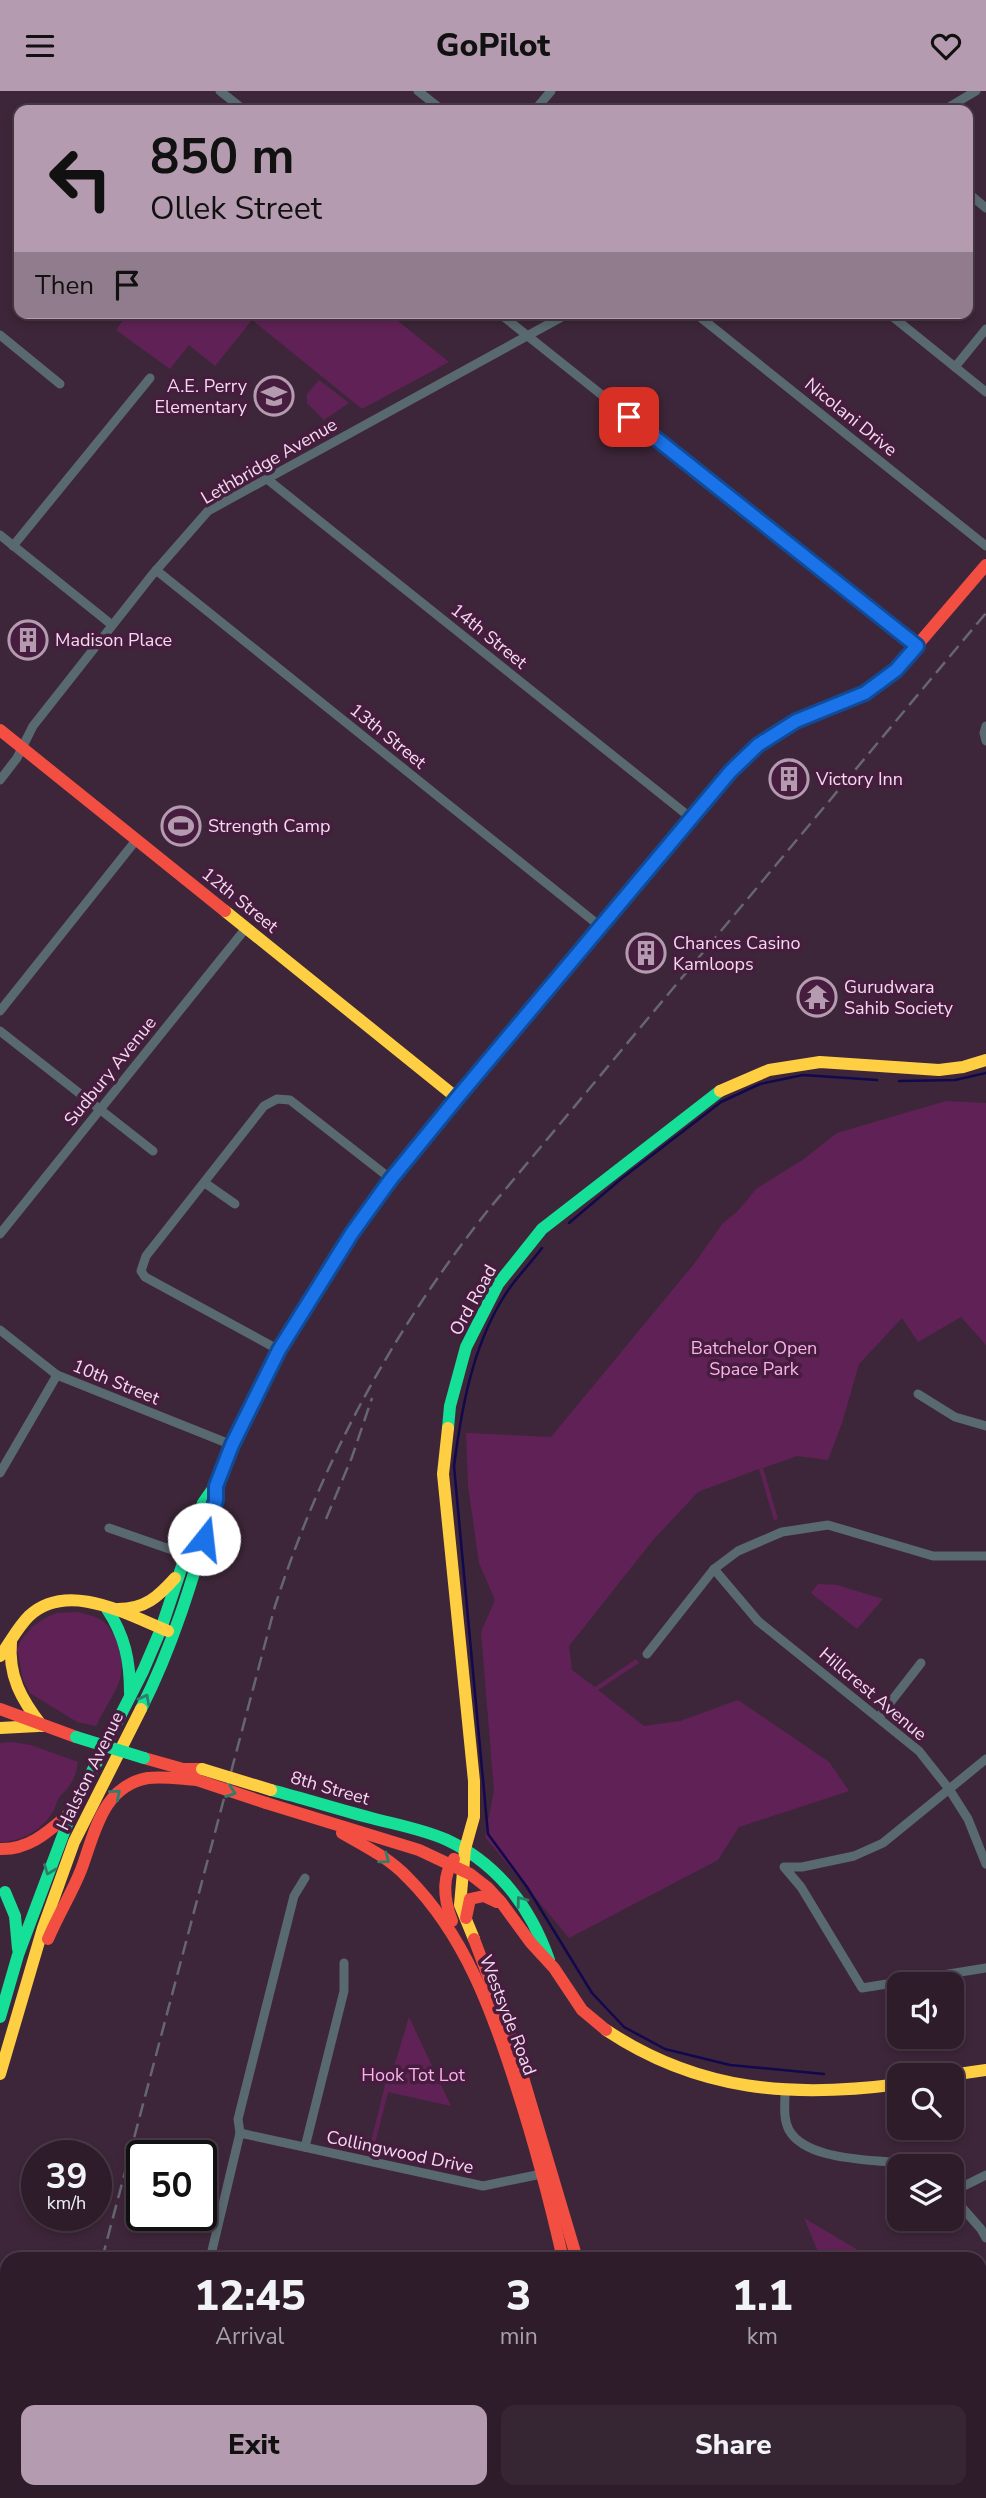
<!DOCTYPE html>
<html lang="en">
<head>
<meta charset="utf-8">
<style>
	:root { --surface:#2e1c2b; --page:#362533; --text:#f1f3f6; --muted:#a7a1a9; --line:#493a47; --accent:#b49baf }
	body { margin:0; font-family:"Nunito Sans",sans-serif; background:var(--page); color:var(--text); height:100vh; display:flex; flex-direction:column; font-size:26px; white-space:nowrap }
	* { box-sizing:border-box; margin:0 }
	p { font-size:23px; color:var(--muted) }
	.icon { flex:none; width:38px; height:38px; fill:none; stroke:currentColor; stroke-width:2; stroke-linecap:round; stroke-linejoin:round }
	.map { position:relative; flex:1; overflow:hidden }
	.drawer { position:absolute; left:0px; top:2161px; width:987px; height:247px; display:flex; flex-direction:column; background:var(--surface); border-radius:21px 21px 0 0; box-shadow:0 4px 10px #0003,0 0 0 2px var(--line) }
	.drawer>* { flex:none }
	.hud { position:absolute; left:14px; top:14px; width:959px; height:214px; border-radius:14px; box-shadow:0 4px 10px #0003,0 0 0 2px var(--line); background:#b49baf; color:#111; overflow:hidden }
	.buttons { position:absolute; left:887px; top:1881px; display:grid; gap:14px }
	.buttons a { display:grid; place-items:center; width:77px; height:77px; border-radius:14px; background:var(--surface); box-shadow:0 4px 10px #0003,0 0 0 2px var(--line); font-size:35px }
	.speed { position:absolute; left:21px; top:2049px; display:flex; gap:14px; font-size:35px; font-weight:700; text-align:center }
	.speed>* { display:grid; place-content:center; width:91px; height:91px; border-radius:50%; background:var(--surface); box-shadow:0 4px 10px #0003,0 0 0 2px var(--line); line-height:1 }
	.speed small { font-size:18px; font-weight:400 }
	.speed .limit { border:4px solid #111; border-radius:10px; background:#fff; color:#111 }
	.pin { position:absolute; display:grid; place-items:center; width:60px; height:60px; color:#fff; margin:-30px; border-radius:14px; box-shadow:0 4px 10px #0006 }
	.me { position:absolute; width:77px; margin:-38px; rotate:16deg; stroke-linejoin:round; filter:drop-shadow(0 0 5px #0008) }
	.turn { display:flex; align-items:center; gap:24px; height:147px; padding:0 21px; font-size:32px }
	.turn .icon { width:91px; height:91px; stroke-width:2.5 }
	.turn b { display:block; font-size:49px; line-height:60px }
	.then { display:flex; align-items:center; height:66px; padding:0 21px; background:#0003; gap:14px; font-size:26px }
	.eta { display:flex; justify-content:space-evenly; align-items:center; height:119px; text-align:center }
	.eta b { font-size:42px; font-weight:800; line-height:49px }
	.action { display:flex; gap:14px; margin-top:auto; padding:14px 21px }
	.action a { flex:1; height:80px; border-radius:14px; background:var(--accent); color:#111; font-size:28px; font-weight:800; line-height:80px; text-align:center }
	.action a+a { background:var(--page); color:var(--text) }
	header { display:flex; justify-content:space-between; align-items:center; height:91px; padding:0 21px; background:var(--accent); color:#111; font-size:32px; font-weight:800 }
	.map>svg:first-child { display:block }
	.green { fill:#602256 }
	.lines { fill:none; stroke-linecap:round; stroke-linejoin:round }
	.stream { stroke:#12084d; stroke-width:2.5 }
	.street { stroke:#596970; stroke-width:9 }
	.fast { stroke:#16e098; stroke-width:12 }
	.slow { stroke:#ffcf43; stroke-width:12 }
	.jam { stroke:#f24e42; stroke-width:12 }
	.rail { stroke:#666670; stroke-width:2.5; stroke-dasharray:14 7; stroke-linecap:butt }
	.fast-bridge { stroke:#16e098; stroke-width:12 }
	.slow-bridge { stroke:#ffcf43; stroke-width:12 }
	.jam-bridge { stroke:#f24e42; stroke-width:12 }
	.oneway { stroke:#2e7e6c }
	.route-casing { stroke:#114b97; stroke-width:18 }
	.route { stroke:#1a73e8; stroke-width:12 }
	.labels { text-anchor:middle; stroke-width:7; stroke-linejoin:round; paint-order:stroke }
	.poi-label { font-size:18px; fill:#f4daee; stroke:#461d3f; text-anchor:start }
	.street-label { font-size:18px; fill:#f4daee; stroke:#461d3f }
	.park-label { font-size:18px; fill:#f9b2ea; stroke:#461d3f }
</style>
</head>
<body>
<header><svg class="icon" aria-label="menu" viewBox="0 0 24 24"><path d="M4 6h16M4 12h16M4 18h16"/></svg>GoPilot<svg class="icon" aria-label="heart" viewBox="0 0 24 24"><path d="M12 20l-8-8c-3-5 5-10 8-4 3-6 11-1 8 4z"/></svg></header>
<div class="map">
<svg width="986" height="2407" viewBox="0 0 986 2407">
	<rect width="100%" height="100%" fill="#3d2639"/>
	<g class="green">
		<path d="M128,222H388L449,271L362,318L252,229L215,275L189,254L170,278L116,239Z"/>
		<path d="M319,289L349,312L324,329L307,312V303Z"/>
		<path d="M946,1010L986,1012V1254L961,1226L918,1251L902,1227L859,1273L842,1332L828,1369L797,1365L763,1377L778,1428L774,1429L759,1378L698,1401L653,1449L569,1555L572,1579L595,1596L636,1568L639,1572L598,1599L644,1635L680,1630L738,1609L829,1671L849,1700L739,1736L718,1769L569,1847L485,1746L494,1700L481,1541L495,1509L479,1472L468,1394L466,1342L551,1346L694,1173L723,1132L738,1120L756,1098L804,1068L837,1042Z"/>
		<path d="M818,1493L837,1494L883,1508L857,1538L811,1502Z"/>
		<path d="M77,1521C86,1523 95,1525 103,1530C118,1543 126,1573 119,1591C113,1606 103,1620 96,1635L77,1631L30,1602L23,1589L17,1558L21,1549L32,1536L45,1527L57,1522Z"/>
		<path d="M11,1651L31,1654L78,1671C76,1686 71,1695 61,1704C58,1707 56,1714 54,1719C42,1739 23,1750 0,1751V1652Z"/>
		<path d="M409,1926L451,2015L388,2001L373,2060L369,2059L387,1986H391Z"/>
		<path d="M804,2127L873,2168H821Z"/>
	</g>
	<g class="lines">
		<g class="stream">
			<path d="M899,990L955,989L986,982"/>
			<path d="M569,1132L621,1088L721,1011L760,993L803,984L877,989"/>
			<path d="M542,1157C532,1170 521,1182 511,1195C474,1247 462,1313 454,1375L488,1743L527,1796L592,1902L624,1936L665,1958L730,1974L824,1983"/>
		</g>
		<g class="street">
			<path d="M220,0L244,19"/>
			<path d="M418,0L442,19"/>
			<path d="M535,19L551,0"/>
			<path d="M685,19L686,18"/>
			<path d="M944,19L976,0"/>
			<path d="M968,102L986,117"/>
			<path d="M499,222L917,555"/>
			<path d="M695,222L986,455"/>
			<path d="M888,222L986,301"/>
			<path d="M0,244L60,293"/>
			<path d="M955,276L986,238"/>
			<path d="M267,388L691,727"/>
			<path d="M0,444L112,534"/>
			<path d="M13,455L150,287"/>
			<path d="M156,479L601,836"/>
			<path d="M986,635L984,642L986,650"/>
			<path d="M0,689L17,667L33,635L152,484L208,420L569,222"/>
			<path d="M0,920L137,748"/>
			<path d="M0,940L153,1060"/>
			<path d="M205,1092L235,1113"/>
			<path d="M0,1143L246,837"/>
			<path d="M0,1239L57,1284L232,1354"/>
			<path d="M279,1259L145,1186L141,1180L146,1165L264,1015L277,1008L290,1009L391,1088"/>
			<path d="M918,1303L955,1326L986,1335"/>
			<path d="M0,1382L57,1284"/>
			<path d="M109,1437L198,1468"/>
			<path d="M714,1478L758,1530L919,1660L949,1698L968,1728L986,1773"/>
			<path d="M647,1563L714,1478L738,1460L782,1441L828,1434L933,1465H986"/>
			<path d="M879,1626L921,1572"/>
			<path d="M986,1668L883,1752L854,1765L802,1776H784L801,1796L862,1897L986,1877"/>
			<path d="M785,2001C785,2014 783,2028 789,2039C806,2069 867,2068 897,2072L903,2076"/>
			<path d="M240,2042L238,2028L294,1805L305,1787"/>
			<path d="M305,2056L344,1900V1872"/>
			<path d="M952,2101L986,2084"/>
			<path d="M952,2105L981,2138L986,2147"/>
			<path d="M210,2168L240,2042L483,2095L546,2082"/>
			<path d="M980,2341L986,2330"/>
			<path d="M244,2401L271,2407"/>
			<path d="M520,2401L521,2407"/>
			<path d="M661,2401L663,2407"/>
			<path d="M152,2407L154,2401"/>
			<path d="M595,2407L619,2401"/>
			<path d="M755,2407L756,2402"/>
			<path d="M945,2407L948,2401"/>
		</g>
		<g class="fast">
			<path d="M473,987L669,754"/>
			<path d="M448,1337L450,1315L466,1256L498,1193L542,1138L720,1000"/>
			<path d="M107,1518C125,1545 130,1570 130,1602"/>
			<path d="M141,1618C175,1551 195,1480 216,1409V1396"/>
			<path d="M271,1699C306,1708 340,1719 375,1728C399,1734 425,1739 447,1749C498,1773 531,1817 549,1869"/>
			<path d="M5,1801L15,1825L18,1858"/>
			<path d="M0,1926L18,1864L72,1720L143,1580L161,1538L203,1412L217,1392"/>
		</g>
		<g class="slow">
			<path d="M225,820L457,1007"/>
			<path d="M720,1000L769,979L820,971L939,979L963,976L986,969"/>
			<path d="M448,1337L443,1383L474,1690V1726L465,1758L460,1814L474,1848"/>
			<path d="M118,1518C145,1518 158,1506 175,1487"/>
			<path d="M11,1550C8,1585 21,1608 42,1635"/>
			<path d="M0,1565C10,1552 17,1537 29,1525C68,1489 128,1524 168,1540"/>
			<path d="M0,1637L38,1635"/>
			<path d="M606,1939C699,2001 793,2007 900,1993"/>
			<path d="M0,1983L43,1837L74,1751L141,1618"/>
			<path d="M951,1984L986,1979"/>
			<path d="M625,2401L626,2407"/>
		</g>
		<g class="jam">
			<path d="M0,639L225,820"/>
			<path d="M669,754L730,681L758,654L796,630L865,602L896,579L986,474"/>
			<path d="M217,1392C277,1240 369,1111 473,987"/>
			<path d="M0,1618L76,1646"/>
			<path d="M144,1667L183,1678H202"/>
			<path d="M266,1712L419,1759L470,1783L488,1797L501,1811L531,1852L554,1877L582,1919L606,1939"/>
			<path d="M342,1742C365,1755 389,1767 408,1787C465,1844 493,1922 517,1998C535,2054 550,2111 563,2168"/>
			<path d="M0,1758C29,1759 48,1741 69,1723"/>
			<path d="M466,1827L470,1808L484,1805L497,1811"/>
			<path d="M452,1830C444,1809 441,1787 454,1768"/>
			<path d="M48,1848C58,1824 72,1802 81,1779C95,1742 102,1695 148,1687C164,1685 181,1688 197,1689"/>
			<path d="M474,1848L511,1946L577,2168"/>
			<path d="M612,2401L613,2407"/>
		</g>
		<g class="rail">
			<path d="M326,1428L352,1366L372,1307"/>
			<path d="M102,2168L275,1515C322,1370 394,1237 489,1118L986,522"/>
			<path d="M47,2407L48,2401"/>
		</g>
		<path class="fast-bridge" d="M76,1646L144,1667"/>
		<path class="slow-bridge" d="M202,1678L271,1699"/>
		<path class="jam-bridge" d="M197,1689L266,1712"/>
	</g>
	<defs><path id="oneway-chevron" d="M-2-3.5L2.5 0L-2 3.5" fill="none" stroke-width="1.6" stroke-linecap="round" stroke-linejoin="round" transform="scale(1.75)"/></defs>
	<g class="oneway">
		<use href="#oneway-chevron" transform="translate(145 1608) rotate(-62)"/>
		<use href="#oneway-chevron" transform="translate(231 1701) rotate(19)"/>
		<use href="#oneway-chevron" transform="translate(116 1703) rotate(-41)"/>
		<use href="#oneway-chevron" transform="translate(385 1768) rotate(37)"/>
		<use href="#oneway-chevron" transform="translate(49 1779) rotate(111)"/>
		<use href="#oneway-chevron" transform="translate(521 1810) rotate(-127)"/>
	</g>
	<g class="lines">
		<g class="route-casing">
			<path id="route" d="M204,1448L216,1409V1395L232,1354L279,1259L352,1142L391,1088L457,1007L730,681L758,654L796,630L865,602L896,579L917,555L629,326"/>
		</g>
		<use href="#route" class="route"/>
	</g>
	<defs>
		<g id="school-ring" transform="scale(2.0125)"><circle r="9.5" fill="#461d3f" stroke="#b49baf" stroke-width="1.5"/><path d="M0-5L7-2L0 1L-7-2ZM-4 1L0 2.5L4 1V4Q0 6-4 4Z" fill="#b49baf"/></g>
		<g id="building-ring" transform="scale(2.0125)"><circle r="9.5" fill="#461d3f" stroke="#b49baf" stroke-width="1.5"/><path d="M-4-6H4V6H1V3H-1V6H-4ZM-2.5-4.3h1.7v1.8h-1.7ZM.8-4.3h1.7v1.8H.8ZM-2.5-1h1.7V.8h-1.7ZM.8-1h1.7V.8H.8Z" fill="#b49baf"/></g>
		<g id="stadium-ring" transform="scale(2.0125)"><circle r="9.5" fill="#461d3f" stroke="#b49baf" stroke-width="1.5"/><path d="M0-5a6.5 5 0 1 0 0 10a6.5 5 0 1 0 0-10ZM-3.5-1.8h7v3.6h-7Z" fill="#b49baf"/></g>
		<g id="temple-ring" transform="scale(2.0125)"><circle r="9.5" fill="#461d3f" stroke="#b49baf" stroke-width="1.5"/><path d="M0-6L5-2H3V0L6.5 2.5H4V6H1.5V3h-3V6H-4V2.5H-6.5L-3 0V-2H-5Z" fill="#b49baf"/></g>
	</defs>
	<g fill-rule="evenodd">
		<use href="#school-ring" x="274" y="305"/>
		<use href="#building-ring" x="28" y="549"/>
		<use href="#building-ring" x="789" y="688"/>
		<use href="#stadium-ring" x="181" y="735"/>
		<use href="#building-ring" x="646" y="862"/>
		<use href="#temple-ring" x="817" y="906"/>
	</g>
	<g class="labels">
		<g class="poi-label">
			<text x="247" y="301" text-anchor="end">A.E. Perry<tspan x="247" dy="21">Elementary</tspan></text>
			<text x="55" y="555">Madison Place</text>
			<text x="816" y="694">Victory Inn</text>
			<text x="208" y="741">Strength Camp</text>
			<text x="673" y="858">Chances Casino<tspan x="673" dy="21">Kamloops</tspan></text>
			<text x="844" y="902">Gurudwara<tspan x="844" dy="21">Sahib Society</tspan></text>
		</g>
		<g class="street-label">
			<text transform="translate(851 326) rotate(39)" y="6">Nicolani Drive</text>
			<text transform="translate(269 370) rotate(-30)" y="6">Lethbridge Avenue</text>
			<text transform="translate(489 545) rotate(39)" y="6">14th Street</text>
			<text transform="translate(388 645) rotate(39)" y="6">13th Street</text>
			<text transform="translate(240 809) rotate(39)" y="6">12th Street</text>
			<text transform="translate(110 980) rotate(-51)" y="6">Sudbury Avenue</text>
			<text transform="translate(473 1209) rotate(-61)" y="6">Ord Road</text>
			<text transform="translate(116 1291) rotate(22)" y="6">10th Street</text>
			<text transform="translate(873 1603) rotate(40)" y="6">Hillcrest Avenue</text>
			<text transform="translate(90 1680) rotate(-64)" y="6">Halston Avenue</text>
			<text transform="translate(330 1697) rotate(16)" y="6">8th Street</text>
			<text transform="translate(508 1924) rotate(69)" y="6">Westsyde Road</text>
			<text transform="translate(400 2061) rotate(12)" y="6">Collingwood Drive</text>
		</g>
		<g class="park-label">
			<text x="754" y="1263">Batchelor Open<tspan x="754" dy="21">Space Park</tspan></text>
			<text x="413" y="1990">Hook Tot Lot</text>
		</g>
	</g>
</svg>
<div class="buttons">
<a><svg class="icon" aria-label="sound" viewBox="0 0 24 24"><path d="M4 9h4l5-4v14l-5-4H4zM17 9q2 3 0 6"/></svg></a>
<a><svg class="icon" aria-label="search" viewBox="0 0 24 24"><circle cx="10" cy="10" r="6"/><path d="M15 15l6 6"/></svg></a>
<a><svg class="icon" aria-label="layers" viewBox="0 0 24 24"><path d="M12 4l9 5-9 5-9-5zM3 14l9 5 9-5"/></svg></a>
</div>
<div class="speed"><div>39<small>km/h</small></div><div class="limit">50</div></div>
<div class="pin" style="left:629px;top:326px;background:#d93025"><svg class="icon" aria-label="arrive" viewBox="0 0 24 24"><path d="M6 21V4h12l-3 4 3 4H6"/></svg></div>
<svg class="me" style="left:204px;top:1448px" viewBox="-20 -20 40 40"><circle r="19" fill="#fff"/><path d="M0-13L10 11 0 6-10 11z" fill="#1a73e8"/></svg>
<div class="hud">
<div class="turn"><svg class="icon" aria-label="left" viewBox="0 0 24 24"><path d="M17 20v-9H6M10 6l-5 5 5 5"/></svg><div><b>850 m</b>Ollek Street</div></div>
<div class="then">Then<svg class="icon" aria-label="arrive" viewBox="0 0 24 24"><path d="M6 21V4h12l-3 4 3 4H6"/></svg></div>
</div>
<section class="drawer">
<div class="eta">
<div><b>12:45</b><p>Arrival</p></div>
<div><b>3</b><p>min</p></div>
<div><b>1.1</b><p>km</p></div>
</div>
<div class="action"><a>Exit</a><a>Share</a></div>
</section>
</div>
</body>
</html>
